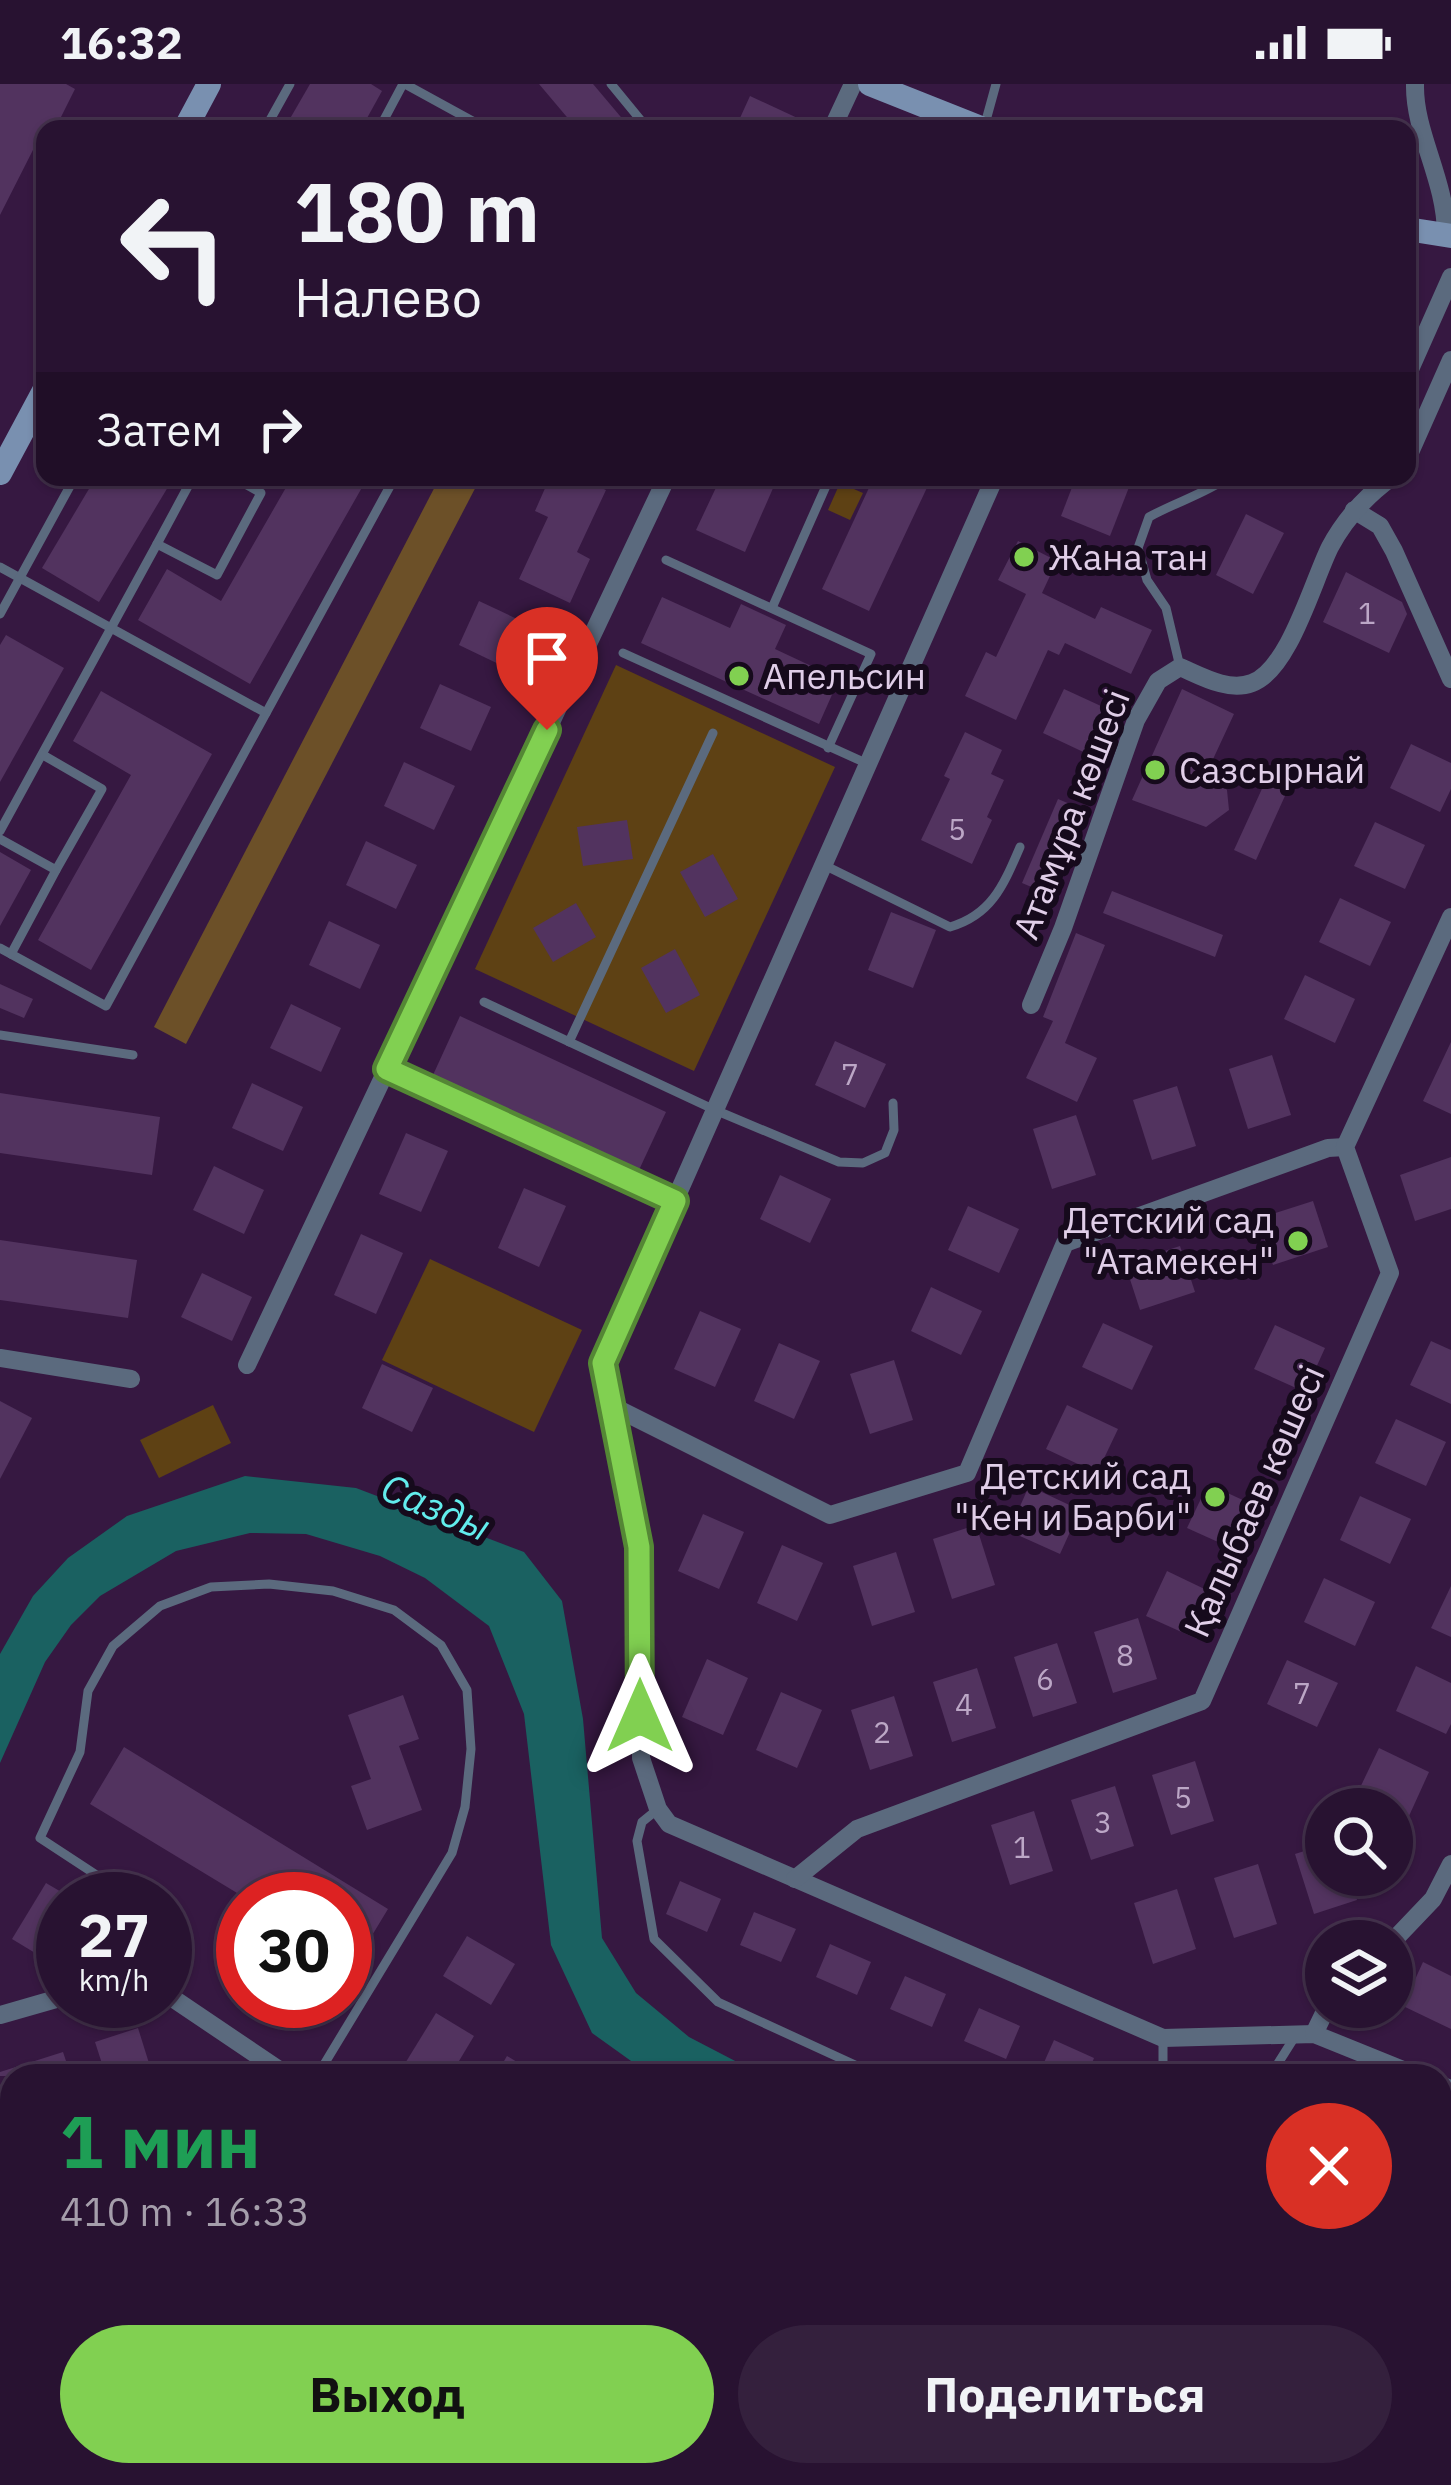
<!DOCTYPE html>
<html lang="ru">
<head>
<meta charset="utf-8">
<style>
	:root { --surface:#281231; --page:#34203d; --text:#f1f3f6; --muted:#a59eab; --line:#44324d; --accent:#81d051 }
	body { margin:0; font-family:"IBM Plex Sans",sans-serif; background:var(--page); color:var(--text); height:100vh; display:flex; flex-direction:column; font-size:45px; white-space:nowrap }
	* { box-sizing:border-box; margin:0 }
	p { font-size:39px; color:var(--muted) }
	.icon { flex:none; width:66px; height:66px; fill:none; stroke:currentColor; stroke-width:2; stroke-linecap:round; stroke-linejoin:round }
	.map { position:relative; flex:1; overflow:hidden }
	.panel { position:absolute; left:0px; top:1980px; width:1452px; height:423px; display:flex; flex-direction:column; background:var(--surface); border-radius:36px 36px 0 0; box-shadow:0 3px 9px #0004,0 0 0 3px var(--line) }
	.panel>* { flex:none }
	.banner { position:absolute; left:36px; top:36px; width:1380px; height:366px; border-radius:24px; box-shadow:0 3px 9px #0004,0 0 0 3px var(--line); background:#281231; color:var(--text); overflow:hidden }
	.buttons { position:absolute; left:1305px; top:1704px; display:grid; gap:24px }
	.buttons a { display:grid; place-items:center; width:108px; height:108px; border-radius:50%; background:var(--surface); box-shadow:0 3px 9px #0004,0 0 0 3px var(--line); font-size:60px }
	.speed { position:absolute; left:36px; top:1788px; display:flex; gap:24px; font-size:60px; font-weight:700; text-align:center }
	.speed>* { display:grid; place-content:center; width:156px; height:156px; border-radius:50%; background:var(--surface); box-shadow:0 3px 9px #0004,0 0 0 3px var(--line); line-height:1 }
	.speed small { font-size:30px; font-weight:400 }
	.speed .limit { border:18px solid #d22; background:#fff; color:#111 }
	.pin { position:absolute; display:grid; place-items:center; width:102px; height:102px; color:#fff; margin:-123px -51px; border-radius:50% 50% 50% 0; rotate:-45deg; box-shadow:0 0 12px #0007 }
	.pin .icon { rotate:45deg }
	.me { position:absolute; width:132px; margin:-66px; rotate:0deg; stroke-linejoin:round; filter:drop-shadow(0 0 9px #0008) }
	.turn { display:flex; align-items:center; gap:42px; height:252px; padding:0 60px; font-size:54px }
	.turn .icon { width:156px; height:156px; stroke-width:2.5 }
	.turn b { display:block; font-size:84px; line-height:102px }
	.then { display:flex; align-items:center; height:114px; padding:0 60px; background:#0003; gap:24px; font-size:45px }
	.round { display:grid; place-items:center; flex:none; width:126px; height:126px; border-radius:63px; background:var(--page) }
	.overview { display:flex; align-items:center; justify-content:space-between; height:204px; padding:0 60px }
	h1 { font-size:72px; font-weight:800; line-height:90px; color:#1e9e55 }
	.primary-button { display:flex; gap:24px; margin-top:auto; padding:24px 60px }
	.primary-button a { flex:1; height:138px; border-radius:72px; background:var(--accent); color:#111; font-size:48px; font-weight:800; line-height:138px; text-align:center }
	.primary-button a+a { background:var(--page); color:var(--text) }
	.status { display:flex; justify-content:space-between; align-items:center; height:84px; padding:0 60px; background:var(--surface); direction:ltr }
	.status svg { height:33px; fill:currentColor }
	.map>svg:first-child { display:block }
	.green { fill:#5e4114 }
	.forest { fill:#6c5028 }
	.water { fill:#1a6161 }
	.building { fill:#52335f }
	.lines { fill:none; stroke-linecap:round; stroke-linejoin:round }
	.lane { stroke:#5b6a7e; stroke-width:9 }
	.street { stroke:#5b6a7e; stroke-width:18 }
	.secondary { stroke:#7990b0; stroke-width:24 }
	.route-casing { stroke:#548735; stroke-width:30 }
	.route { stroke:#81d051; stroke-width:21 }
	.poi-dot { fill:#81d051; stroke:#160a1c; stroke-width:4.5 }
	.labels { text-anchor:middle; stroke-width:12; stroke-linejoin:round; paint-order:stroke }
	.number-label { font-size:30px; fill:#bca7c6 }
	.poi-label { font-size:36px; fill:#e0cee8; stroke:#160a1c; text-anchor:start }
	.street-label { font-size:36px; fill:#e0cee8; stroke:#160a1c }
	.water-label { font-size:39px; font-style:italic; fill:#62eded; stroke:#160a1c }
</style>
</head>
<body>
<div class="status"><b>16:32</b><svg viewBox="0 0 49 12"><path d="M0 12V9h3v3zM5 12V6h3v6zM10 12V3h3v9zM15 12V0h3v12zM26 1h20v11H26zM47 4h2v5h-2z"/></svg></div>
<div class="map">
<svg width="1451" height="2401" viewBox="0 0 1451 2401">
	<rect width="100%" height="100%" fill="#361841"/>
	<g class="green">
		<path d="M840,399L863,409L850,436L828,426Z"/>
		<path d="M616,581L835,683L694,987L475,885Z"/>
		<path d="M430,1175L582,1246L534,1348L382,1276Z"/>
		<path d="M213,1321L231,1359L159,1394L140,1356Z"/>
	</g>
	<path class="forest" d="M440,393H481L186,960L154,943Z"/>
	<g class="water">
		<path d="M245,1392L356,1404L524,1468L562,1517L583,1635L602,1854L636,1909L689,1953L764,1992H652L592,1949L551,1861L524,1630L489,1542L425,1494L380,1472L306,1450L250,1449L176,1467L100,1512L71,1541L45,1578L0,1679V1570L33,1512L68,1474L127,1432Z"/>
		<path d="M1440,2231L1451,2237V2308L1440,2302Z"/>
	</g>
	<g class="building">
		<path d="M0,0H66L75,5L55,45H45V67L35,62L0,131Z"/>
		<path d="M310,0H371L382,7L361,45H284Z"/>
		<path d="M539,0H593L631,45H577Z"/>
		<path d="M750,12L819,44V45H735Z"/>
		<path d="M96,393H174L99,518L42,484Z"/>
		<path d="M292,393H368L250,600L138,536L167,485L221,517Z"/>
		<path d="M550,393H577L606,406L577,468L590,475L570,519L519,495L548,433L535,427Z"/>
		<path d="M721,393H778L745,468L696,446Z"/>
		<path d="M874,393H932L869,527L822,505Z"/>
		<path d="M1076,393H1133L1110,452L1061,432Z"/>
		<path d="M1246,430L1284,449L1253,510L1216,491Z"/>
		<path d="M1018,457L1057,477L1042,509L1095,535L1101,523L1152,546L1131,590L1065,559L1059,571L1048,566L1016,636L965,612L986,568L996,573L1026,510L998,496Z"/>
		<path d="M1346,488L1402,518L1407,530L1389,569L1323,538Z"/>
		<path d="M662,513L730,544L741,520L786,541L775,565L839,595L819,640L641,559Z"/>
		<path d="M479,517L530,541L509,585L459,561Z"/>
		<path d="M6,551L64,584L0,698V561Z"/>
		<path d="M440,600L491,623L471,667L420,644Z"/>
		<path d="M1064,605L1114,628L1094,673L1043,649Z"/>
		<path d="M1182,605L1234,630L1208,686L1227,706L1229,726L1206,743L1132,716Z"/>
		<path d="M101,607L212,670L91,886L38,856L131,691L73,657Z"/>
		<path d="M965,648L1002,666L991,690L1004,696L987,733L992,736L972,780L921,756L950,695L944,692Z"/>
		<path d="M1411,660L1451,679V705L1440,728L1390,704Z"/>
		<path d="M404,678L455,702L434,746L384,722Z"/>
		<path d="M1266,696L1289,703L1256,776L1234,766Z"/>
		<path d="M1058,715L1077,723L1041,807L1022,799Z"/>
		<path d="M627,736L633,775L583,782L577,743Z"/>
		<path d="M1375,738L1425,761L1405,805L1354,782Z"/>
		<path d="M366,757L417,781L396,825L346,801Z"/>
		<path d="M0,768L31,786L0,842Z"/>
		<path d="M713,770L738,815L705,833L680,788Z"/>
		<path d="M1112,807L1223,851L1215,873L1103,829Z"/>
		<path d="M1340,814L1391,838L1370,882L1319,858Z"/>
		<path d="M576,819L596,853L553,878L533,844Z"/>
		<path d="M891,828L936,846L913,904L868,886Z"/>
		<path d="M329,837L380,861L360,905L309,881Z"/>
		<path d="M1076,849L1105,861L1065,959L1097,974L1077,1018L1026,994L1053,937L1043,933Z"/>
		<path d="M675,865L700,911L666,929L641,884Z"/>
		<path d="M1305,891L1355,915L1335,959L1284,935Z"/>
		<path d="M0,900L33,915L24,934L0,924Z"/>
		<path d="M291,920L341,944L321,988L270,964Z"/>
		<path d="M460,932L666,1028L639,1086L433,991Z"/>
		<path d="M835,957L886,980L865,1024L815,1001Z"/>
		<path d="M1451,958V1030L1423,1017Z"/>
		<path d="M1272,971L1291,1031L1248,1045L1229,985Z"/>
		<path d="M252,999L303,1023L283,1067L232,1044Z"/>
		<path d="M1177,1002L1196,1062L1152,1076L1133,1016Z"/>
		<path d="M0,1009L160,1033L152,1091L0,1069Z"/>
		<path d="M1076,1031L1096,1091L1052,1105L1033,1045Z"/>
		<path d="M406,1049L448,1067L421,1128L379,1110Z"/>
		<path d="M1451,1073V1125L1415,1137L1400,1091Z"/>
		<path d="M214,1082L264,1106L244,1150L193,1126Z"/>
		<path d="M780,1091L831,1115L810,1159L760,1135Z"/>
		<path d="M524,1104L566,1122L539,1183L498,1164Z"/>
		<path d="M1313,1117L1328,1163L1273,1181L1257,1135Z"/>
		<path d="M968,1122L1019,1145L999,1189L948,1166Z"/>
		<path d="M361,1150L403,1169L376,1230L334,1211Z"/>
		<path d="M0,1156L137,1176L128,1234L0,1216Z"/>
		<path d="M1180,1162L1195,1208L1140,1226L1125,1180Z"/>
		<path d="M202,1189L252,1213L232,1257L181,1233Z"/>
		<path d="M931,1203L982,1227L961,1271L911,1247Z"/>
		<path d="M700,1227L741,1245L715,1303L674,1285Z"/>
		<path d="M1103,1239L1153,1262L1132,1306L1082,1283Z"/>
		<path d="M1275,1241L1325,1264L1305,1308L1254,1285Z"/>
		<path d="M1431,1257L1451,1266V1320L1410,1301Z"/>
		<path d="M779,1259L820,1277L794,1335L754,1317Z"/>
		<path d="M894,1276L913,1336L870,1350L850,1290Z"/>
		<path d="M382,1280L433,1304L412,1348L362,1324Z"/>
		<path d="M0,1317L32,1334L0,1395Z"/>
		<path d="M1067,1321L1118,1345L1097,1389L1046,1365Z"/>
		<path d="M1396,1335L1446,1358L1426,1402L1375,1379Z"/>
		<path d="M1208,1400L1258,1423L1238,1467L1187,1444Z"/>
		<path d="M1029,1402L1080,1426L1060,1470L1009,1447Z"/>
		<path d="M1360,1412L1411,1435L1390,1480L1340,1456Z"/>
		<path d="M703,1430L744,1448L719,1505L678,1487Z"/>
		<path d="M976,1441L995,1501L952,1515L933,1455Z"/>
		<path d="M782,1461L823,1479L797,1537L757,1519Z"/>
		<path d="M896,1468L915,1528L872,1542L853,1482Z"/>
		<path d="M1167,1487L1217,1511L1197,1555L1146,1532Z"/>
		<path d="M1324,1494L1375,1518L1355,1562L1304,1538Z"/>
		<path d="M1451,1502V1553L1431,1544Z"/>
		<path d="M1138,1534L1157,1595L1113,1609L1094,1548Z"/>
		<path d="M1057,1559L1077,1619L1033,1633L1014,1573Z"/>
		<path d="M707,1575L748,1594L723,1651L682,1633Z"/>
		<path d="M1287,1576L1338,1599L1317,1643L1267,1620Z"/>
		<path d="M1416,1582L1451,1599V1640L1446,1650L1396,1627Z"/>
		<path d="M977,1584L996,1644L952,1658L933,1598Z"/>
		<path d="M781,1608L822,1626L797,1684L756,1666Z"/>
		<path d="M403,1611L419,1655L399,1662L422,1726L367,1746L351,1702L371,1695L348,1631Z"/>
		<path d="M894,1612L913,1672L870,1686L851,1626Z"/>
		<path d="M124,1663L388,1825L345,1896V1815H247L90,1720Z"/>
		<path d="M1379,1664L1429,1688L1409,1732L1358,1708Z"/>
		<path d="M1195,1677L1214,1737L1171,1751L1152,1691Z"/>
		<path d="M1115,1702L1134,1762L1091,1776L1071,1716Z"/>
		<path d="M1034,1727L1053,1787L1010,1801L991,1741Z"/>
		<path d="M1326,1760V1791H1350L1357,1816L1314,1830L1295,1770Z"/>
		<path d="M1258,1780L1277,1840L1234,1854L1214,1794Z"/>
		<path d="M680,1797L721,1815L707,1848L666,1830Z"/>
		<path d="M46,1799L63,1809V1857L50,1878L12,1855Z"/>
		<path d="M1177,1805L1196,1865L1153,1880L1134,1819Z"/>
		<path d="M754,1828L796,1845L781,1878L740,1861Z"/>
		<path d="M467,1852L515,1880L491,1921L443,1892Z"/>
		<path d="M830,1860L871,1878L857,1911L816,1893Z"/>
		<path d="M1423,1878L1451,1892V1945L1403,1922Z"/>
		<path d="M905,1892L946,1910L932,1943L890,1925Z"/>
		<path d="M979,1924L1020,1942L1006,1975L964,1957Z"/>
		<path d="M436,1929L474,1952L450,1992H412L401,1986Z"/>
		<path d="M138,1944L153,1992H106L95,1958Z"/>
		<path d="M1054,1956L1094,1974L1087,1992H1038Z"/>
		<path d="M63,1968L71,1992H0V1988Z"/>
		<path d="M507,1972L540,1992H495Z"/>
	</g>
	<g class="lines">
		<g class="lane">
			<path d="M405,0L487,45"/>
			<path d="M611,0L648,45"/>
			<path d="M985,40L996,0"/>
			<path d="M265,45L290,0"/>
			<path d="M379,45L403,0"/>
			<path d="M193,393L157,460L217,491L261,409L233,393"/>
			<path d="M666,476L871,570L828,664"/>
			<path d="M0,483L266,629"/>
			<path d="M772,524L830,393"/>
			<path d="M0,530L75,393"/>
			<path d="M623,569L868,680"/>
			<path d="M1180,583L1166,524L1147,496L1138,464L1149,433C1176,418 1202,411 1229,393"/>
			<path d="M0,747L157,460"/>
			<path d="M0,755L56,786L102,705L43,671"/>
			<path d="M824,781L950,843C992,831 1004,800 1020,763"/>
			<path d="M0,864L106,922L395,393"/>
			<path d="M11,870L56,786"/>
			<path d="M484,918L715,1026L839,1078L863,1079L885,1069L894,1046L893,1019"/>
			<path d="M0,951L133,971"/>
			<path d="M569,958L713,649"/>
			<path d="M387,985L675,1117"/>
			<path d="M658,1725L642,1738L637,1757L654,1855L718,1918L879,1992"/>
			<path d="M133,1815L40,1754L80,1668L88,1607L113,1562L160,1522L211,1503L269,1500L333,1507L394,1526L441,1561L467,1606L471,1665L465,1723L452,1769L317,1992"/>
			<path d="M1153,1992L1163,1979V1954"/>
			<path d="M1270,1992L1294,1954"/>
			<path d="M905,2401L911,2391"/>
			<path d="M1087,2401L1091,2391"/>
			<path d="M1130,2401L1133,2391"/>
		</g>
		<g class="street">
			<path d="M1415,0C1414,50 1446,95 1446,151"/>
			<path d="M832,45L853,0"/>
			<path d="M1407,292L1451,193"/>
			<path d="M1407,375L1451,276"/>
			<path d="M995,393L603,1279L639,1463L641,1674L658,1725L669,1740L1163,1954L1314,1950L1418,1992"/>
			<path d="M1354,426L1380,442L1394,467L1451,595"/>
			<path d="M1031,921L1063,844L1136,636L1158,597L1180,583C1201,592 1228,608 1252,599C1289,586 1313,497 1330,463C1346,433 1366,412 1392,393"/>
			<path d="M0,1274L131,1295"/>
			<path d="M247,1281L667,393"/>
			<path d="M612,1322L830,1431L967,1389L1065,1159L1328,1064L1345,1063"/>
			<path d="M795,1795L857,1745L1202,1617L1390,1189L1345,1063L1451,833"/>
			<path d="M1392,1858L1433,1815L1451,1780"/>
			<path d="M165,1909L288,1992"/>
			<path d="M0,1931L63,1913"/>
			<path d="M1314,1950L1327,1923"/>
			<path d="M1440,2001L1451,2005"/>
			<path d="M0,2314L12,2322"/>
			<path d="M88,2401L93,2391"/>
			<path d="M500,2401L505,2391"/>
		</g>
		<g class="secondary">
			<path d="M870,0L983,45"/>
			<path d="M185,45L209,0"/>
			<path d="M1407,145L1451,152"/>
			<path d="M0,389L45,305"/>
			<path d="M1440,2356L1451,2361"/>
			<path d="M848,2401L849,2391"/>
		</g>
	</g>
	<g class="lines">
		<g class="route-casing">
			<path id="route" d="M547,646L387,985L675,1117L603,1279L639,1463L640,1632"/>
		</g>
		<use href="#route" class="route"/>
	</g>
	<g class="poi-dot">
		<circle cx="1024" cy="473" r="12"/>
		<circle cx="739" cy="592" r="12"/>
		<circle cx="1155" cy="686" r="12"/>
		<circle cx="1298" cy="1157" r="12"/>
		<circle cx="1215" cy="1413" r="12"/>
	</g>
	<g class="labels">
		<g class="number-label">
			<text x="1367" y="540">1</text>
			<text x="957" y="756">5</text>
			<text x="850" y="1001">7</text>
			<text x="1125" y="1582">8</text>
			<text x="1045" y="1606">6</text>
			<text x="1302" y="1620">7</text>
			<text x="964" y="1631">4</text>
			<text x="882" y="1659">2</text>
			<text x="1183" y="1724">5</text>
			<text x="1103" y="1749">3</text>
			<text x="1022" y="1774">1</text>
		</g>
		<g class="poi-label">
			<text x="1048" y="486">Жана тан</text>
			<text x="763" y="605">Апельсин</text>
			<text x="1179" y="699">Сазсырнай</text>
			<text x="1274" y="1149" text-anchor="end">Детский сад<tspan x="1274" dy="41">"Атамекен"</tspan></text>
			<text x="1191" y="1405" text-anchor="end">Детский сад<tspan x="1191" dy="41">"Кен и Барби"</tspan></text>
		</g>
		<g class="street-label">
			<text transform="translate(1071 730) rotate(-69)" y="13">Атамұра көшесі</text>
			<text transform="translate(1254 1417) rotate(-66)" y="13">Қалыбаев көшесі</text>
		</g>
		<g class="water-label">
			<text transform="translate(436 1423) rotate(23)" y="14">Сазды</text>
		</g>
	</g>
</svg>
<div class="buttons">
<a><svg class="icon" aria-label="search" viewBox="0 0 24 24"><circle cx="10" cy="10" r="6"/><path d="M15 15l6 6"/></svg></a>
<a><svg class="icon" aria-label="layers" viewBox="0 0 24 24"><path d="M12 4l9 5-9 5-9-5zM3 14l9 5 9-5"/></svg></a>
</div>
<div class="speed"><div>27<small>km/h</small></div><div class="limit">30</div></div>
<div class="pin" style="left:547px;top:646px;background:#d93025"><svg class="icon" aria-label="arrive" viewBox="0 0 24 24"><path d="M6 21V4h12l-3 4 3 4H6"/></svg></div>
<svg class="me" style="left:640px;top:1632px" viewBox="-20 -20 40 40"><path d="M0-17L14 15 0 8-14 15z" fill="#81d051" stroke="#fff" stroke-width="4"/></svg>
<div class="banner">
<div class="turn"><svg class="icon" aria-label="left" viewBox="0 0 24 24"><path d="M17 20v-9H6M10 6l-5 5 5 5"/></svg><div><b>180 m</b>Налево</div></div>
<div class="then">Затем<svg class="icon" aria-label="right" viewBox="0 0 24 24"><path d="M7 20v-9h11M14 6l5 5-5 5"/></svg></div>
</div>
<section class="panel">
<div class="overview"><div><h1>1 мин</h1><p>410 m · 16:33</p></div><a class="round" style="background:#d93025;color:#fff"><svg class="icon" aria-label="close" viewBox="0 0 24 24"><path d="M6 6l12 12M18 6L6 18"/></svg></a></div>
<div class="primary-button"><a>Выход</a><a>Поделиться</a></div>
</section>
</div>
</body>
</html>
